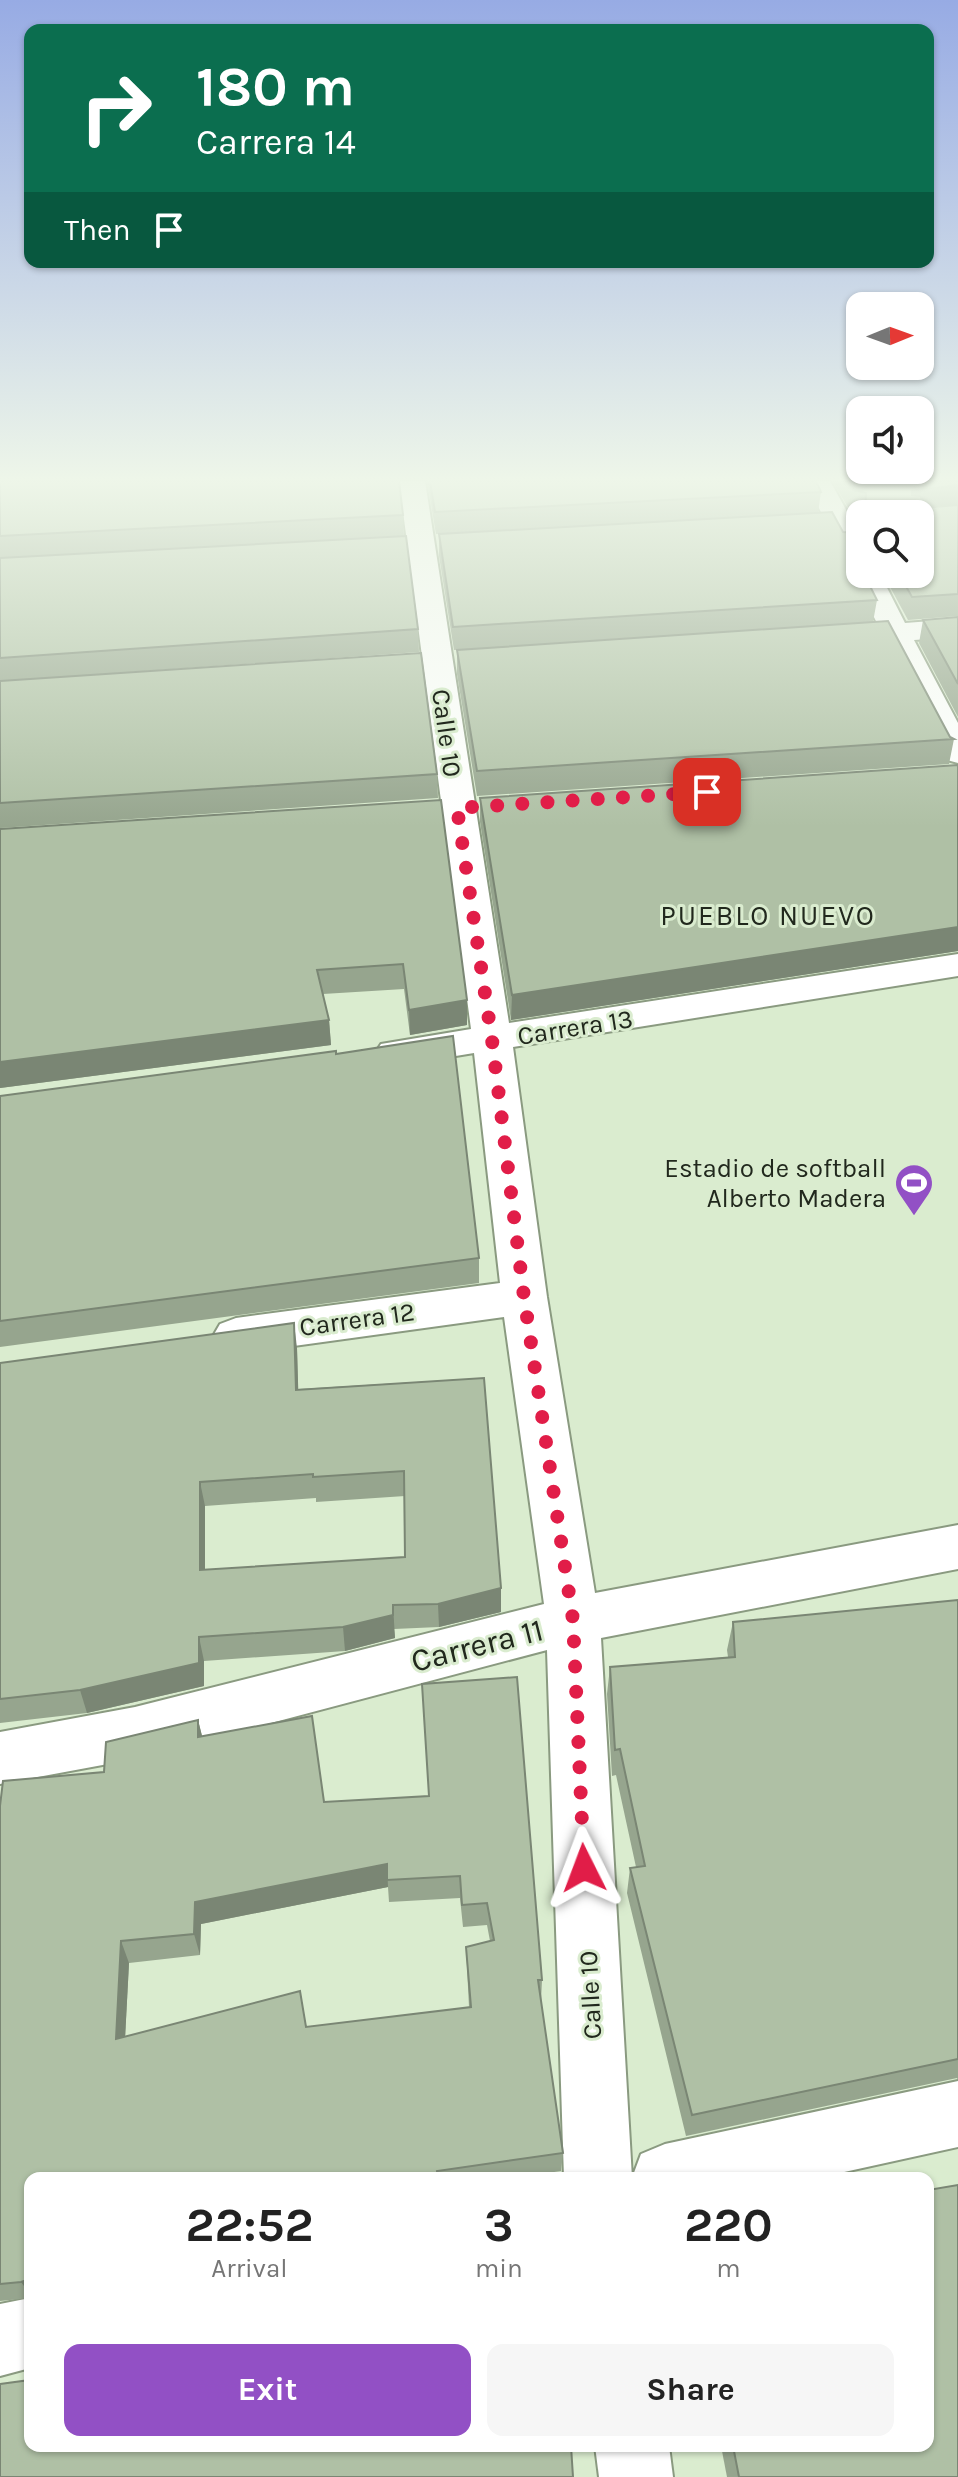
<!DOCTYPE html>
<html lang="en">
<head>
<meta charset="utf-8">
<style>
	:root { --surface:#fff; --page:#f6f6f6; --text:#222; --muted:#767676; --accent:#9250c5 }
	body { margin:0; font-family:Karla,sans-serif; background:var(--page); color:var(--text); height:100vh; display:flex; flex-direction:column; font-size:30px; white-space:nowrap }
	* { box-sizing:border-box; margin:0 }
	p { font-size:26px; color:var(--muted) }
	.icon { flex:none; width:44px; height:44px; fill:none; stroke:currentColor; stroke-width:2; stroke-linecap:round; stroke-linejoin:round }
	.map { position:relative; flex:1; overflow:hidden }
	.side { position:absolute; left:24px; top:2172px; width:910px; height:280px; display:flex; flex-direction:column; background:var(--surface); border-radius:16px; box-shadow:0 2px 6px #0004 }
	.side>* { flex:none }
	.top-card { position:absolute; left:24px; top:24px; width:910px; height:244px; border-radius:16px; box-shadow:0 2px 6px #0004; background:#0b6e4f; color:#fff; overflow:hidden }
	.needle { width:52px; rotate:89deg }
	.tools { position:absolute; left:846px; top:292px; display:grid; gap:16px }
	.tools a { display:grid; place-items:center; width:88px; height:88px; border-radius:16px; background:var(--surface); box-shadow:0 2px 6px #0004; font-size:40px }
	.pin { position:absolute; display:grid; place-items:center; width:68px; height:68px; color:#fff; margin:-34px; border-radius:16px; box-shadow:0 4px 12px #0006 }
	.me { position:absolute; width:88px; margin:-44px; rotate:357deg; stroke-linejoin:round; filter:drop-shadow(0 0 6px #0008) }
	.turn { display:flex; align-items:center; gap:28px; height:168px; padding:0 40px; font-size:36px }
	.turn .icon { width:104px; height:104px; stroke-width:2.5 }
	.turn b { display:block; font-size:56px; line-height:68px }
	.then { display:flex; align-items:center; height:76px; padding:0 40px; background:#0003; gap:16px; font-size:30px }
	.eta { display:flex; justify-content:space-evenly; align-items:center; height:136px; text-align:center }
	.eta b { font-size:48px; font-weight:700; line-height:56px }
	.action { display:flex; gap:16px; margin-top:auto; padding:16px 40px }
	.action a { flex:1; height:92px; border-radius:16px; background:var(--accent); color:#fff; font-size:32px; font-weight:700; line-height:92px; text-align:center }
	.action a+a { background:var(--page); color:var(--text) }
	.map>svg:first-child { display:block }
	.lines { fill:none; stroke-linecap:round; stroke-linejoin:round }
	.minor-casing { stroke:#8a9a80; stroke-width:4 }
	.minor { fill:#fff; fill-rule:evenodd }
	.wall { fill:#96a58e; fill-rule:evenodd }
	.shaded-wall { fill:#7a8674 }
	.building { fill:#afc0a5; stroke:#7a8674; stroke-width:2; fill-rule:evenodd }
	.route { stroke:#e11d48; stroke-width:14; stroke-dasharray:0 25.2 }
	.labels { text-anchor:middle; stroke-width:6; stroke-linejoin:round; paint-order:stroke }
	.street-label { font-size:26px; fill:#21281d; stroke:#daeccf }
	.poi-label { font-size:26px; fill:#21281d; stroke:#daeccf; text-anchor:end }
	.neighbourhood-label { font-size:28px; letter-spacing:2px; fill:#21281d; stroke:#daeccf }
	.near-street-label { font-size:32px; fill:#21281d; stroke:#daeccf }
</style>
</head>
<body>
<div class="map">
<svg width="958" height="2477" viewBox="0 0 958 2477">
	<rect width="100%" height="100%" fill="#daeccf"/>
	<g class="lines">
		<g class="minor-casing">
			<g id="minor">
				<path d="M399,481H425L509,1023L958,954V976L513,1047L547,1297L595,1593L958,1525V1569L601,1638L632,2178L641,2154L665,2144L958,2081V2147L817,2178H564L547,1650L135,1759L0,1784V1732L135,1707L544,1604L504,1317L236,1354L220,1348L213,1336L220,1324L236,1318L500,1283L474,1053L395,1066L381,1062L375,1053L381,1044L471,1029Z"/>
				<path d="M805,481H830L849,515L860,514V530H857L860,552H842L831,532L768,533L764,527L768,521L823,516Z"/>
				<path d="M860,567V574H880L905,623L958,619V637L914,640L958,723V763L947,760L942,753L886,641L826,642L821,636L826,630L878,625L852,574Z"/>
				<path d="M30,2298V2368L0,2376V2304Z"/>
				<path d="M595,2446H669L673,2477H599Z"/>
			</g>
		</g>
		<use href="#minor" class="minor"/>
	</g>
	<g class="wall">
		<path d="M0,481L403,515L404,536L418,629L419,652L0,681Z"/>
		<path d="M427,481H816L821,492L818,513L859,565L877,600L873,622L950,737L954,739L949,764L477,796L457,674V650L657,636L454,650L439,556V534L806,514L436,534Z"/>
		<path d="M832,481H958V616L908,620L883,574H920V514H863L851,512Z"/>
		<path d="M958,617V717L919,643L923,620Z"/>
		<path d="M0,681L437,774L438,798L0,828Z"/>
		<path d="M958,765V951L511,1020L480,822V798Z"/>
		<path d="M441,800L467,1000V1025L410,1035L404,989L323,994L329,1020L331,1045L0,1088V829Z"/>
		<path d="M336,1054L479,1258V1283L0,1347V1096Z"/>
		<path d="M297,1348L298,1389L484,1378L501,1612L439,1627L394,1629L395,1638L345,1651L204,1661V1686L87,1713L0,1723V1363ZM405,1496V1557L205,1570V1506L316,1498V1502Z"/>
		<path d="M958,1600V2080L957,2078L686,2136L627,1893L630,1868L636,1867L616,1775L612,1776L607,1694L610,1667L728,1657L727,1650L733,1622Z"/>
		<path d="M198,1720L202,1736L324,1802L429,1796L542,1980L541,2001L563,2153L561,2171L513,2178H30V2298L0,2301V1806L104,1772ZM388,1887L389,1902L460,1898L463,1927L487,1925L490,1941L466,1947L469,2007L306,2027L125,2037L129,1963L200,1955L201,1924Z"/>
		<path d="M721,2446H928L958,2477H727Z"/>
	</g>
	<g class="shaded-wall">
		<path d="M958,485V506L908,512L912,491Z"/>
		<path d="M860,546V564L849,575L853,553Z"/>
		<path d="M958,927V951L511,1020L512,995Z"/>
		<path d="M467,1000V1025L410,1035L409,1010Z"/>
		<path d="M329,1020L331,1045L0,1088V1062Z"/>
		<path d="M294,1323L297,1348L299,1414L296,1390Z"/>
		<path d="M200,1482L205,1506V1594L200,1570Z"/>
		<path d="M501,1588V1612L439,1627L438,1604Z"/>
		<path d="M393,1605L395,1638L345,1651L343,1627Z"/>
		<path d="M199,1637L204,1661V1686L87,1713L80,1690Z"/>
		<path d="M198,1720L204,1744L198,1737Z"/>
		<path d="M387,1864L388,1887L201,1924L200,1955L194,1934L195,1902Z"/>
		<path d="M121,1941L129,1963L124,2059L116,2039Z"/>
		<path d="M30,2279V2294L21,2282Z"/>
	</g>
	<g class="building">
		<path d="M0,481H399L403,515L0,536Z"/>
		<path d="M430,481H816L821,492L435,512Z"/>
		<path d="M848,481H958V485L912,491V495L921,496L922,508L958,505V594L912,597L899,574H920V514H865L866,493L854,490Z"/>
		<path d="M832,512L843,532L860,533V546L853,553L860,567V574H864L877,600L453,627L439,534Z"/>
		<path d="M406,536L418,629L0,658V558Z"/>
		<path d="M958,617V684L923,620Z"/>
		<path d="M888,621L950,737L954,739L477,771L457,650Z"/>
		<path d="M421,653L437,774L0,803V681Z"/>
		<path d="M958,765V927L512,995L480,798Z"/>
		<path d="M441,800L467,1000L409,1010L403,964L317,970L329,1020L0,1062V829Z"/>
		<path d="M453,1036L479,1258L0,1321V1096L336,1051V1054Z"/>
		<path d="M294,1323L296,1390L484,1378L501,1588L438,1604L393,1605V1615L343,1627L199,1637V1663L80,1690L0,1699V1363ZM404,1471L405,1557L200,1570V1482L313,1474V1477Z"/>
		<path d="M958,1600V2059L692,2115L630,1868L645,1866L620,1749L615,1750L610,1667L735,1657L733,1622Z"/>
		<path d="M517,1677L542,1980H538L563,2153L437,2171L438,2178H30V2279L21,2282L0,2284V1806L3,1781L104,1772L106,1742L198,1720V1737L312,1716L324,1802L429,1796L422,1684ZM387,1864V1880L460,1876L462,1905L487,1903L494,1940L466,1947L471,2007L306,2027L300,1991L116,2039L121,1941L194,1934L195,1902Z"/>
		<path d="M958,2185V2477H739L733,2446H928V2190Z"/>
		<path d="M30,2380V2446H571L573,2477H0V2384Z"/>
	</g>
	<linearGradient id="sky" x2="0" y2="1"><stop stop-color="#97abe4"/><stop offset="0.58" stop-color="#eef6e9"/><stop offset="1" stop-color="#eef6e9" stop-opacity="0"/></linearGradient>
	<rect width="958" height="827" fill="url(#sky)"/>
	<g class="lines">
		<path class="route" d="M584,1868L573,1620L524,1297L492,1040L457,808L707,792"/>
	</g>
	<defs>
		<g id="stadium-pin" transform="scale(2)"><path d="M0 17L-7.5 6A9.5 9.5 0 1 1 7.5 6Z" fill="#9250c5" stroke="#daeccf"/><path d="M0-5a6.5 5 0 1 0 0 10a6.5 5 0 1 0 0-10ZM-3.5-1.8h7v3.6h-7Z" fill="#fff"/></g>
	</defs>
	<g fill-rule="evenodd">
		<use href="#stadium-pin" x="914" y="1183"/>
	</g>
	<g class="labels">
		<g class="street-label">
			<text transform="translate(447 733) rotate(82)" y="9">Calle 10</text>
			<text transform="translate(575 1027) rotate(-9)" y="9">Carrera 13</text>
			<text transform="translate(357 1319) rotate(-8)" y="9">Carrera 12</text>
			<text transform="translate(590 1995) rotate(-93)" y="9">Calle 10</text>
		</g>
		<g class="poi-label">
			<text x="886" y="1177">Estadio de softball<tspan x="886" dy="30">Alberto Madera</tspan></text>
		</g>
		<g class="neighbourhood-label">
			<text x="768" y="925">PUEBLO NUEVO</text>
		</g>
		<g class="near-street-label">
			<text transform="translate(477 1645) rotate(-14)" y="11">Carrera 11</text>
		</g>
	</g>
</svg>
<div class="tools">
<a><svg class="needle" viewBox="-14 -14 28 28"><path d="M0-13l5 13h-10z" fill="#e53935"/><path d="M0 13l5-13h-10z" fill="#767676"/></svg></a>
<a><svg class="icon" aria-label="sound" viewBox="0 0 24 24"><path d="M4 9h4l5-4v14l-5-4H4zM17 9q2 3 0 6"/></svg></a>
<a><svg class="icon" aria-label="search" viewBox="0 0 24 24"><circle cx="10" cy="10" r="6"/><path d="M15 15l6 6"/></svg></a>
</div>
<div class="pin" style="left:707px;top:792px;background:#d93025"><svg class="icon" aria-label="arrive" viewBox="0 0 24 24"><path d="M6 21V4h12l-3 4 3 4H6"/></svg></div>
<svg class="me" style="left:584px;top:1868px" viewBox="-20 -20 40 40"><path d="M0-17L14 15 0 8-14 15z" fill="#e11d48" stroke="#fff" stroke-width="4"/></svg>
<div class="top-card">
<div class="turn"><svg class="icon" aria-label="right" viewBox="0 0 24 24"><path d="M7 20v-9h11M14 6l5 5-5 5"/></svg><div><b>180 m</b>Carrera 14</div></div>
<div class="then">Then<svg class="icon" aria-label="arrive" viewBox="0 0 24 24"><path d="M6 21V4h12l-3 4 3 4H6"/></svg></div>
</div>
<section class="side">
<div class="eta">
<div><b>22:52</b><p>Arrival</p></div>
<div><b>3</b><p>min</p></div>
<div><b>220</b><p>m</p></div>
</div>
<div class="action"><a>Exit</a><a>Share</a></div>
</section>
</div>
</body>
</html>
